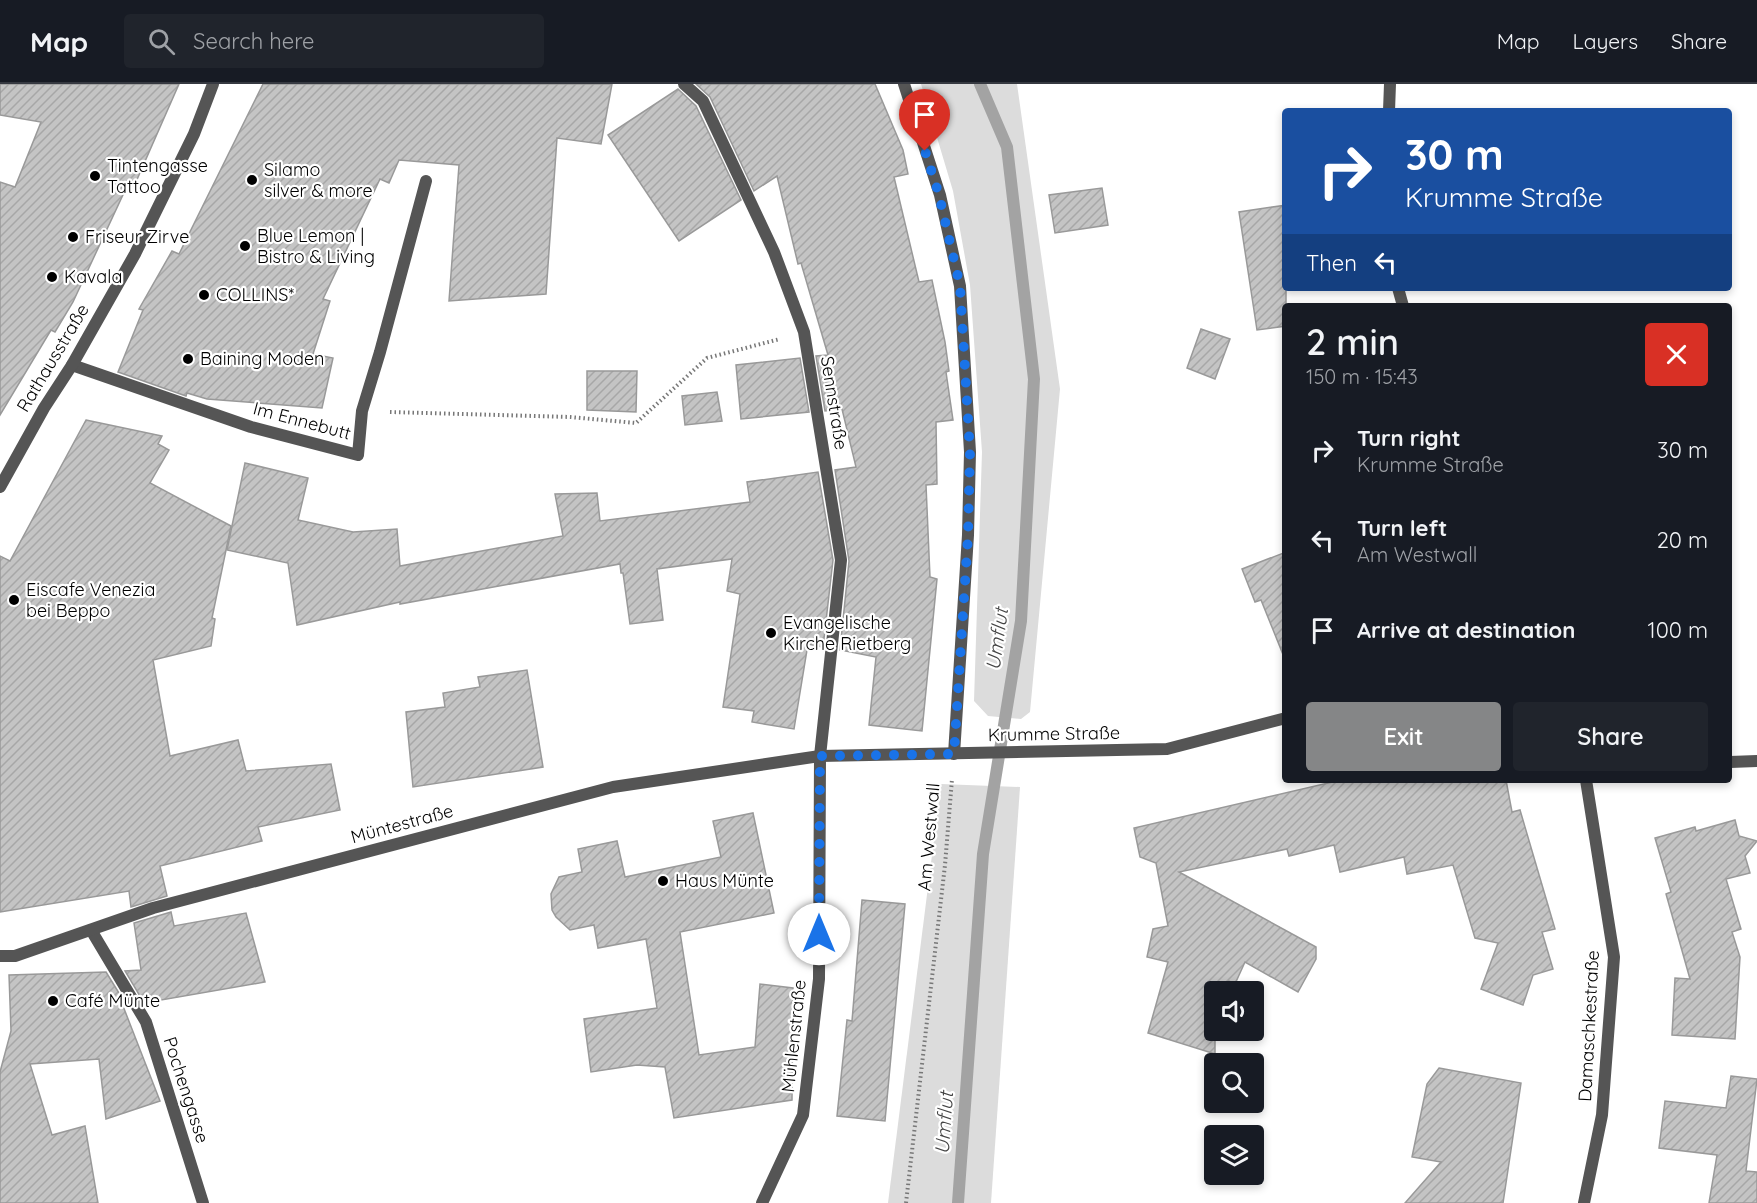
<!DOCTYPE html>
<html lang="en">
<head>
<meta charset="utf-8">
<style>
	:root { --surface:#171b24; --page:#20242c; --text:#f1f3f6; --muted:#9ea1a6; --line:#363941; --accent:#858687 }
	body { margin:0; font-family:Quicksand,sans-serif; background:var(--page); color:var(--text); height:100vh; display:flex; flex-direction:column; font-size:22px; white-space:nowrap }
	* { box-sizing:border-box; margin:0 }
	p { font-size:20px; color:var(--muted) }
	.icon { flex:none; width:33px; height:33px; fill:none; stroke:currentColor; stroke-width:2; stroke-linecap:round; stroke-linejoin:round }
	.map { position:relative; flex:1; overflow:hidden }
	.panel { position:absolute; left:1282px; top:219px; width:450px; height:480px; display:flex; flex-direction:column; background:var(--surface); border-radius:6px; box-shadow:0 3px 9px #0003 }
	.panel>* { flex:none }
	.hud { position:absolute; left:1282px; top:24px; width:450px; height:183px; border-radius:6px; box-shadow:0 3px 9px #0003; background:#1a4fa0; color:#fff; overflow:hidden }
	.controls { position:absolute; left:1204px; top:897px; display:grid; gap:12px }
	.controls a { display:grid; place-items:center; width:60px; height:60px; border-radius:6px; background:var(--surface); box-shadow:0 3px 9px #0003; font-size:30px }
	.pin { position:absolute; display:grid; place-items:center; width:51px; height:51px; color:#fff; margin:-62px -26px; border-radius:50% 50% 50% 0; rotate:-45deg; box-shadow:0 0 6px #0007 }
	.pin .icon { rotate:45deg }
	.me { position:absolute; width:66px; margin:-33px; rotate:0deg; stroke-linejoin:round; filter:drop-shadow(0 0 4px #0008) }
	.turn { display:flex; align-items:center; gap:21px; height:126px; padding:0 24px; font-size:27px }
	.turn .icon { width:78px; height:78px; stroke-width:2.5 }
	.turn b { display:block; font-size:42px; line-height:51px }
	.then { display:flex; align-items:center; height:57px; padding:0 24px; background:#0003; gap:12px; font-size:22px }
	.round { display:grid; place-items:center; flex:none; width:63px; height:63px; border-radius:6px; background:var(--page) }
	.overview { display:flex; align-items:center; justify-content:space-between; height:102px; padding:0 24px }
	h1 { font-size:36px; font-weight:600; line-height:45px }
	.cta { display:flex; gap:12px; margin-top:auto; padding:12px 24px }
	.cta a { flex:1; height:69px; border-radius:6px; background:var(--accent); color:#fff; font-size:24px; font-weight:600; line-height:69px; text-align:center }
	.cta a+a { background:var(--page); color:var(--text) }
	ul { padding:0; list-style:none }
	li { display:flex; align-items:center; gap:18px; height:90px; padding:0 24px }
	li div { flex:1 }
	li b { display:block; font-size:22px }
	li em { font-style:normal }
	header { display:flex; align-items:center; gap:36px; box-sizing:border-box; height:84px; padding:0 30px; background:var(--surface); border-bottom:2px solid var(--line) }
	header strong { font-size:28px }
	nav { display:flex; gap:33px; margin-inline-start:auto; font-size:21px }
	.search { width:420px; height:54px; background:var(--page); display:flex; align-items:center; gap:15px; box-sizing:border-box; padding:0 21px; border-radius:6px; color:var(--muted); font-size:22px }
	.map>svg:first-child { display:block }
	.green { fill:#dcdcdc }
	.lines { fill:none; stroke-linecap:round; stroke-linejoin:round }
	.stream { stroke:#a3a3a3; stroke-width:12 }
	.building { fill:url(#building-hatch); stroke:#999; stroke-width:1.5 }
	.path { stroke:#777; stroke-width:4; stroke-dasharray:1.5 3; stroke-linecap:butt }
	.service { stroke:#555; stroke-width:12 }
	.minor { stroke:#555; stroke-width:12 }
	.tertiary { stroke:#555; stroke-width:12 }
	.route { stroke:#1a73e8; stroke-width:10; stroke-dasharray:0 18 }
	.poi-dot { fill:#000; stroke:#fff; stroke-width:2 }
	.labels { text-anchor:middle; stroke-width:4.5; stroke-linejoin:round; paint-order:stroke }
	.poi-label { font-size:18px; fill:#000; stroke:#fff; text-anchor:start }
	.street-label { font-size:18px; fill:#000; stroke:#fff }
	.water-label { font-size:20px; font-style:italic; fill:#444; stroke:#fff }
</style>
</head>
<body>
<header>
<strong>Map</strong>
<div class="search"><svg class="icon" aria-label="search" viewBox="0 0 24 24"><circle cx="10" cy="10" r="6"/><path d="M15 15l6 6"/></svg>Search here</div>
<nav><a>Map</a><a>Layers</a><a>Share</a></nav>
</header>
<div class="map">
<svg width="1757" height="1119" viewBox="0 0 1757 1119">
	<defs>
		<pattern id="building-hatch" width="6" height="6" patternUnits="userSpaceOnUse" patternTransform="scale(1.5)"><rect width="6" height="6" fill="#c4c4c4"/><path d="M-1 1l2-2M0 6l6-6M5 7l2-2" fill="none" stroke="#a7a7a7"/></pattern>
	</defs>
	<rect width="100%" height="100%" fill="#fff"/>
	<g class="green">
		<path d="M921,0H1017L1060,305L1030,628L1021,635L988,632L974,617L982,368L970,201L953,107Z"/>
		<path d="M941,700L1020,703L991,1119H888Z"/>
	</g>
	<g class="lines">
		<path class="stream" d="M958,1119L983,770L1021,537L1034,295L1007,63L980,0"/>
	</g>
	<g class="building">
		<path d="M0,0H179L135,100L129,98L73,218L55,248L51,246L0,331V98L15,103L41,38L0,31Z"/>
		<path d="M263,0H612L601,60L557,54L546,210L449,217L459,81L399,76L389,99L380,95L323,215L330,217L313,270L333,274L322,324L207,315L187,309L186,312L118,288L143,226L139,225L172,167L179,170Z"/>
		<path d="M696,0H875L903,66L908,90L894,93L919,198L932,196L945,258L949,287L946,288L953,336L936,338L937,400L926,401L930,493L937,495L922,647L869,641L876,573L840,566L849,477L835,386L856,383L842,325L825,327L816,272L828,271L801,179L798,180L777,92L754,107L710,13Z"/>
		<path d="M678,5L696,22L741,116L679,157L608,51Z"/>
		<path d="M1102,104L1108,141L1055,149L1049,111Z"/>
		<path d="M1286,121V242L1257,246L1239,128Z"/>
		<path d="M1201,245L1230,255L1215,295L1187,284Z"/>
		<path d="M800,274L809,328L741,335L736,281Z"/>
		<path d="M587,287H637L636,328L587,326Z"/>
		<path d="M717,308L722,337L685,341L682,312Z"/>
		<path d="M86,336L162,352L158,360L169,366L150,399L231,442L212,534L215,535L211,562L153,576L170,672L238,656L246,687L331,680L340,726L258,743L262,757L160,782L167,812L131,823L129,807L0,828V472L10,477Z"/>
		<path d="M245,379L308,394L298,436L353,448L397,445L400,482L563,452L555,410L597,409L600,437L750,418L747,398L818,388L833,476L823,563L808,560L794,645L752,638L754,627L723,623L740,510L727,507L732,475L657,485L663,536L630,540L623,489H621L620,480L400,520V518L297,541L288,479L227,466Z"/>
		<path d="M1286,468V573H1284L1261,516L1255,518L1242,485Z"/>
		<path d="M527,586L543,683L413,703L406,628L445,623L443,609L480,603L478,593Z"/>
		<path d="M1341,696H1506L1512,728L1520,726L1555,845L1542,848L1553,885L1533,891L1523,921L1481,905L1498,859L1475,854L1453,781L1407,790L1404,773L1340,788L1334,761L1289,772L1287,765L1179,788L1316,863V875L1298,908L1245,878L1235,900L1229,897L1226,908H1215V970L1148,949L1168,878L1147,873L1153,845L1168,842L1156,779L1140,773L1134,744Z"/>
		<path d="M753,729L774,829L680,848L699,971L755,963L760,900L793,904L792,1016L674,1034L665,983L637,981L591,988L584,935L657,924L646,855L598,864L594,841L570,846L556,833L552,826L551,810L559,793L582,788L578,765L617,757L625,793L721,773L713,737Z"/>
		<path d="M1735,736L1739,752L1757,757L1745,772L1750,789L1726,795L1741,845L1732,848L1740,873L1735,955L1672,951L1675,894L1690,895L1666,810L1671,808L1655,754L1695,743L1696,747Z"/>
		<path d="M862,816L905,820L885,1037L837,1032L847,936L852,937Z"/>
		<path d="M171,828L174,842L246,829L265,898L144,919L125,887L141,886L134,839Z"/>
		<path d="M106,888L127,922H123L160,1017L106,1035L99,975L30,980L52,1051L85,1042L98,1119H0V988L11,947L9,891Z"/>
		<path d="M1439,984L1521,999L1503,1119H1405L1441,1078L1412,1073L1427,1000Z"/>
		<path d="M1731,992L1757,995L1746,1087L1757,1088V1119H1709L1717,1071L1659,1064L1665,1017L1726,1024Z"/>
	</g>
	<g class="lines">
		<g class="path">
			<path d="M390,328L570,333L636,339L707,274L780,255"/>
			<path d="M906,1119L945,781L952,695"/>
		</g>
		<path class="service" d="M91,846L146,938L203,1119"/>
		<g class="minor">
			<path d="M684,0L703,17L774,168L804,248L841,476L820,672L819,895L803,1031L762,1119"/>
			<path d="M904,0L940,111L960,202L970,368L968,451L954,670"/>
			<path d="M1389,27L1390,0"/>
			<path d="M1398,204L1403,222"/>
			<path d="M72,281L251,343L358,371L362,327L380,268L426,97"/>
			<path d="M1730,678L1757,677"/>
			<path d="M0,872H15L153,824L613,703L820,672L1167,665L1286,634"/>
			<path d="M1584,1119L1602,1031L1614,873L1586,696"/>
		</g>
		<path class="tertiary" d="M0,403L44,324L72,281L135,170L194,50L213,0"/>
	</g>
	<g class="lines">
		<path class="route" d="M819,850L820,672L954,670L968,452L970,368L960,202L939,111L925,67"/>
	</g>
	<g class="poi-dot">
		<circle cx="95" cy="92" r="6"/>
		<circle cx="252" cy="96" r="6"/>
		<circle cx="73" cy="153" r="6"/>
		<circle cx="245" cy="162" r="6"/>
		<circle cx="52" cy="193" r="6"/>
		<circle cx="204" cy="211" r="6"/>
		<circle cx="188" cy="275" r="6"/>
		<circle cx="14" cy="516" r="6"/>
		<circle cx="771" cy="549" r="6"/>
		<circle cx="663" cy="797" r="6"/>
		<circle cx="53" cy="917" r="6"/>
	</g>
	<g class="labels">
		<g class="poi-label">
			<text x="107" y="88">Tintengasse<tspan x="107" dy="21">Tattoo</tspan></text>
			<text x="264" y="92">Silamo<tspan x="264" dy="21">silver &amp; more</tspan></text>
			<text x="257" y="158">Blue Lemon |<tspan x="257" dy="21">Bistro &amp; Living</tspan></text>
			<text x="85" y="159">Friseur Zirve</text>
			<text x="64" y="199">Kavala</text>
			<text x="216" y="217">COLLINS*</text>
			<text x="200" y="281">Baining Moden</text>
			<text x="26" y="512">Eiscafe Venezia<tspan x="26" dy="21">bei Beppo</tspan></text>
			<text x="783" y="545">Evangelische<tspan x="783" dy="21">Kirche Rietberg</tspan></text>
			<text x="675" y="803">Haus Münte</text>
			<text x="65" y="923">Café Münte</text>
		</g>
		<g class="street-label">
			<text transform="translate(53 274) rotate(-59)" y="6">Rathausstraße</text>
			<text transform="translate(834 319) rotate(81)" y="6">Sennstraße</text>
			<text transform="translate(302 337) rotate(15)" y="6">Im Ennebutt</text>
			<text transform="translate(1054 650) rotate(-1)" y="6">Krumme Straße</text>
			<text transform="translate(402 740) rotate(-15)" y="6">Müntestraße</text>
			<text transform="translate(929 753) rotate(-85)" y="6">Am Westwall</text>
			<text transform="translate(1589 942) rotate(-87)" y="6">Damaschkestraße</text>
			<text transform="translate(794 952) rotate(-84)" y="6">Mühlenstraße</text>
			<text transform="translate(186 1006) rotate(72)" y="6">Pochengasse</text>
		</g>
		<g class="water-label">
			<text transform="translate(997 555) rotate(-82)" y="7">Umflut</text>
			<text transform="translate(944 1039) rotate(-86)" y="7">Umflut</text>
		</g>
	</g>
</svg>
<div class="controls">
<a><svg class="icon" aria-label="sound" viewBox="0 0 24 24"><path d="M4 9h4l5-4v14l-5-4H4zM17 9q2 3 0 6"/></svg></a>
<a><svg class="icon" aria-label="search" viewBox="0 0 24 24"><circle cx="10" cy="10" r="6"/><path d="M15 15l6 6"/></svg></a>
<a><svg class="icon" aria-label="layers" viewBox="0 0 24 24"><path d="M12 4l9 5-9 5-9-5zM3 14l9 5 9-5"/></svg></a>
</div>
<div class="pin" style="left:925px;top:67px;background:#d93025"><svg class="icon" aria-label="arrive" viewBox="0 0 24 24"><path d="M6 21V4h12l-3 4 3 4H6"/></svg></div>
<svg class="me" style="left:819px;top:850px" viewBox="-20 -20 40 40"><circle r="19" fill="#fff"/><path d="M0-13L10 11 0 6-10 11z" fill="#1a73e8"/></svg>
<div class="hud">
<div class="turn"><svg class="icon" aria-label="right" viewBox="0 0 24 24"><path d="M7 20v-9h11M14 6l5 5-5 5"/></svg><div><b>30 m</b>Krumme Straße</div></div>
<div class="then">Then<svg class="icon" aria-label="left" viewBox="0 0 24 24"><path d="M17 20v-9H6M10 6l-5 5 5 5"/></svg></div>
</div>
<section class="panel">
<div class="overview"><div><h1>2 min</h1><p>150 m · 15:43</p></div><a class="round" style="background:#d93025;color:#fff"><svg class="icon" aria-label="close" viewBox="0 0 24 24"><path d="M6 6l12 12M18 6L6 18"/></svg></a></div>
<ul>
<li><svg class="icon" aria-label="right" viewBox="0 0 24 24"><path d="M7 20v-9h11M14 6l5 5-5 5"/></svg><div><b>Turn right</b><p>Krumme Straße</p></div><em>30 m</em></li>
<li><svg class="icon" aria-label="left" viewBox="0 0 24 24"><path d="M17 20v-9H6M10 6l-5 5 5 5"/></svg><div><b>Turn left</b><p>Am Westwall</p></div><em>20 m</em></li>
<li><svg class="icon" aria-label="arrive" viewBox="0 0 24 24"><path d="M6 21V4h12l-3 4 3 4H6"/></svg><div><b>Arrive at destination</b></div><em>100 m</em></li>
</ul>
<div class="cta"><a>Exit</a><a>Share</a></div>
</section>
</div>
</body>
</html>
